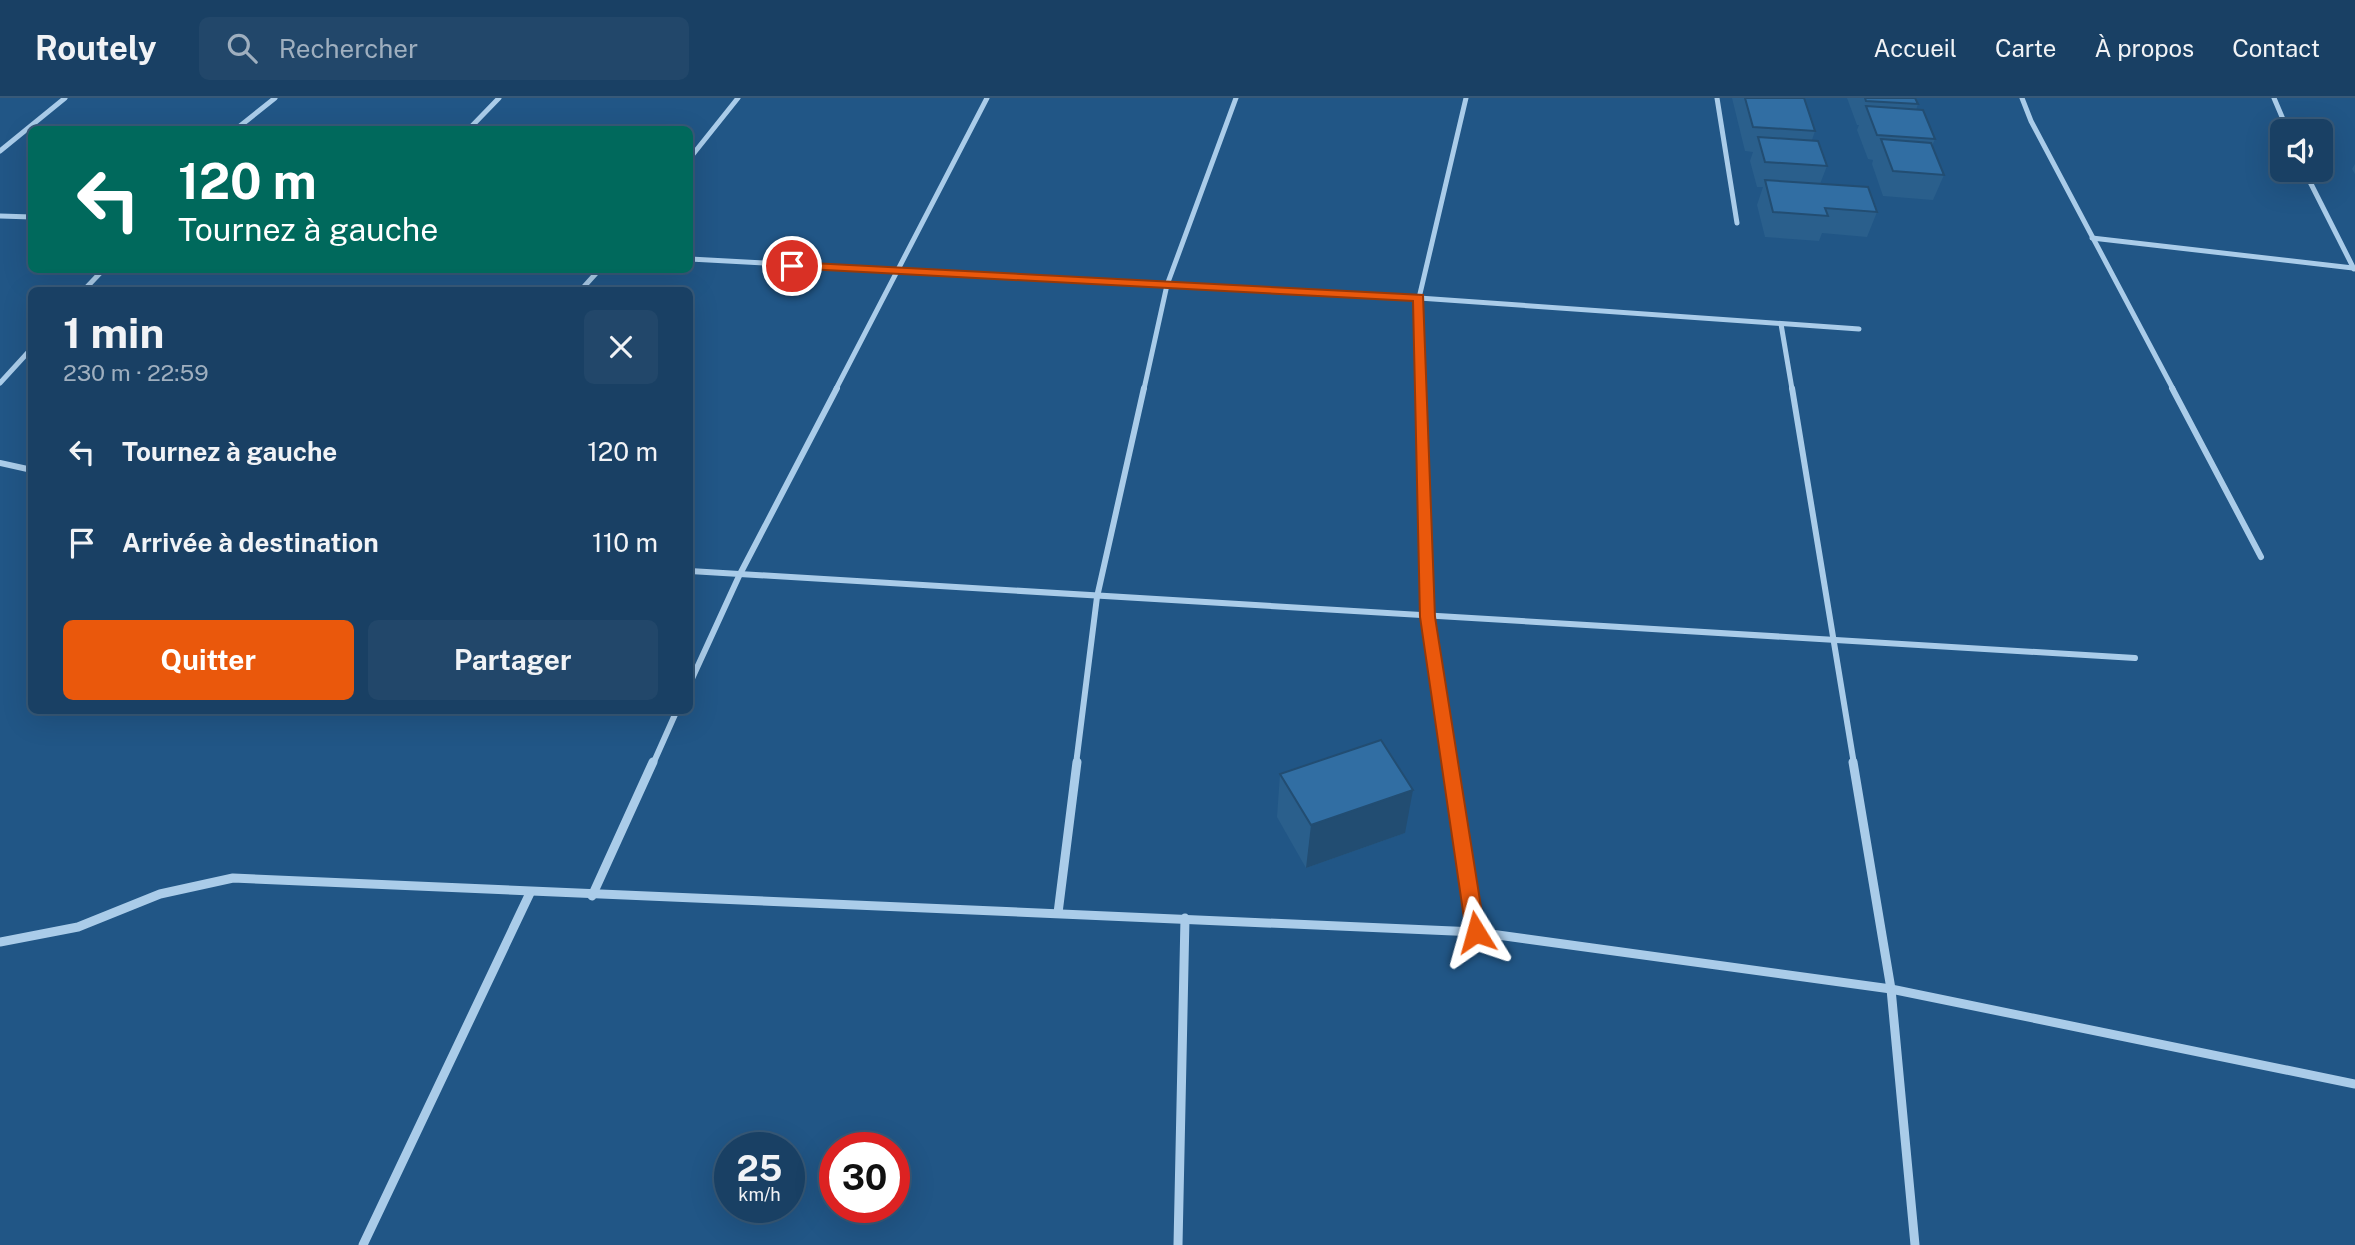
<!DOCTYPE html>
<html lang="fr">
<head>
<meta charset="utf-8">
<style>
	:root { --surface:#194064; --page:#22476a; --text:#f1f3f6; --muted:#9fafbf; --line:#375978; --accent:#ea580c }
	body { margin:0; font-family:"Public Sans",sans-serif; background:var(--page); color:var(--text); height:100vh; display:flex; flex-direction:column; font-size:26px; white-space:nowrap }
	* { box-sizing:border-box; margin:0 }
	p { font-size:23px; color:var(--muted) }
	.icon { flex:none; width:38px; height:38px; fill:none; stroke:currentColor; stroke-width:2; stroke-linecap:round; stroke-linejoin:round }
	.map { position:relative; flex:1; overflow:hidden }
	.sheet { position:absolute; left:28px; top:189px; width:665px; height:427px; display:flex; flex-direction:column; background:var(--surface); border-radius:10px; box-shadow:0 7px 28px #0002,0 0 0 2px var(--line) }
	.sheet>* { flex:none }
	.top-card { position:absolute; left:28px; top:28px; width:665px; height:147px; border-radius:10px; box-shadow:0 7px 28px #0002,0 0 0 2px var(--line); background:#00695c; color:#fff; overflow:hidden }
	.buttons { position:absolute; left:2270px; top:21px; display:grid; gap:14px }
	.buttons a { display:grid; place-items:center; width:63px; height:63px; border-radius:10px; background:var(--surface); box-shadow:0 7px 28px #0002,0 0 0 2px var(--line); font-size:35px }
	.speed { position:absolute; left:714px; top:1034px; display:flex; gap:14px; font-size:35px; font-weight:700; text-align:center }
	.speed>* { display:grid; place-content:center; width:91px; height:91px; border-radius:50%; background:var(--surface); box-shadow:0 7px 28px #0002,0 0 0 2px var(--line); line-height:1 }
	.speed small { font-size:18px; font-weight:400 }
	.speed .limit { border:10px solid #d22; background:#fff; color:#111 }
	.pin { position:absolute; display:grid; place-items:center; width:60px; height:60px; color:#fff; margin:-30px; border:4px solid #fff; border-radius:50%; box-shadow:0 2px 7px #0007 }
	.me { position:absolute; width:77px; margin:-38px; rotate:352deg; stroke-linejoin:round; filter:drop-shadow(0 0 5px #0008) }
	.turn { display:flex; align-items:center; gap:24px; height:147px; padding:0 35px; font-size:32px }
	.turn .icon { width:91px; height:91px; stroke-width:2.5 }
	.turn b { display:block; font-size:49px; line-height:60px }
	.round { display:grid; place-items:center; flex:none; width:74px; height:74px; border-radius:10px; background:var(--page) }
	.head { display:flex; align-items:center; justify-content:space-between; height:119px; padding:0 35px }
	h1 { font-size:42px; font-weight:700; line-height:52px }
	.cta { display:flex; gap:14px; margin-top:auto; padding:14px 35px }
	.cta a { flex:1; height:80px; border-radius:10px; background:var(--accent); color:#fff; font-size:28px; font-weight:700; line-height:80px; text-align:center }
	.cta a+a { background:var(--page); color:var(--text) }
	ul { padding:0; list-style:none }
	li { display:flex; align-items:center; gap:21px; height:91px; padding:0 35px }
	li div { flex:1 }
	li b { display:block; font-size:26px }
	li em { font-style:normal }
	header { display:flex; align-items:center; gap:42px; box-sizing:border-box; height:98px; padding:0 35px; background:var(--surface); border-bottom:2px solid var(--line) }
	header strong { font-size:33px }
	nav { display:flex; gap:38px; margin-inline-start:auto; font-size:24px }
	.search { width:490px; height:63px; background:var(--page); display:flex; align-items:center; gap:18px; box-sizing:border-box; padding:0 24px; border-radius:10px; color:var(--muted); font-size:26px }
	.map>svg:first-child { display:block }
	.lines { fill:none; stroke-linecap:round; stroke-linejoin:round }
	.minor-far2 { stroke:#aacce9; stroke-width:5 }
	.minor-far1 { stroke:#aacce9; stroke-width:6 }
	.minor { stroke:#aacce9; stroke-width:9 }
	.wall { fill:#2a5f8c }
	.shaded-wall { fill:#224d72 }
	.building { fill:#316ea3; stroke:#224d72; stroke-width:2 }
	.route { fill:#ea580c; stroke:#983908; stroke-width:2 }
</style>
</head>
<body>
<header>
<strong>Routely</strong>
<div class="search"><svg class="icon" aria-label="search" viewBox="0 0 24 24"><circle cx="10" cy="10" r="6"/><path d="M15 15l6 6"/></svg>Rechercher</div>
<nav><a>Accueil</a><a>Carte</a><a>À propos</a><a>Contact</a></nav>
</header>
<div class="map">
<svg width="2355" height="1147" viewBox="0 0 2355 1147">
	<rect width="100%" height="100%" fill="#215686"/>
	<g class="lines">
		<g class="minor-far2">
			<path d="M1717,0L1737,125"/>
			<path d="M2022,0L2031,23L2173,291"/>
			<path d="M2274,0L2288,33"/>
			<path d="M235,32L275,0"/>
			<path d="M468,32L499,0"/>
			<path d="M0,53L65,0"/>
			<path d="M690,60L738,0"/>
			<path d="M2304,72L2354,171"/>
			<path d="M0,118L32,119"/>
			<path d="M2092,140L2353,170"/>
			<path d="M690,161L1419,200L1859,231"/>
			<path d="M84,192L103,172"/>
			<path d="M581,192L599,172"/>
			<path d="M1781,226L1792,291"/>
			<path d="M0,285L32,250"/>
			<path d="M836,291L987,0"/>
			<path d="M1144,291L1167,187L1236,0"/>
			<path d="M1422,291L1419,200L1466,0"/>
		</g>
		<g class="minor-far1">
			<path d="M1422,290L1428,519L1450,666"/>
			<path d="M1792,290L1854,666"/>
			<path d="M2172,290L2261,459"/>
			<path d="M0,365L32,372"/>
			<path d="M690,473L2135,560"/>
			<path d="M690,585L739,478L837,290"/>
			<path d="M653,666L677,612"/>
			<path d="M1076,666L1097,499L1144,290"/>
		</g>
		<g class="minor">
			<path d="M1450,664L1476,834"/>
			<path d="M1853,664L1891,891L1915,1147"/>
			<path d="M592,798L653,664"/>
			<path d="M1058,815L1077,664"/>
			<path d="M0,844L78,829L160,796L233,780L1476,834L1891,891L2355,986"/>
			<path d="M363,1147L530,795"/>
			<path d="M1178,1147L1185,820"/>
		</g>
	</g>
	<g class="wall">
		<path d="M1732,0H1804L1815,33L1812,42L1827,68L1820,86L1877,114L1867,139L1822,135L1819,143L1765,139L1757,107L1763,89H1757L1750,63L1753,54L1745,53Z"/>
		<path d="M1847,0H1915L1918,6L1916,12L1935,41L1932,48L1944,77L1933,102L1883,98L1872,66L1873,62L1868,61L1857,32L1859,27H1857Z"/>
		<path d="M2355,66V76L2352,71Z"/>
		<path d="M1280,676L1405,735L1306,770L1277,719Z"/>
	</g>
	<path class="shaded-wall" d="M1413,692L1405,735L1306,770L1311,727Z"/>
	<g class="building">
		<path d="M1745,0H1804L1815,33L1753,29Z"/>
		<path d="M1865,0H1915L1918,6L1866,3Z"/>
		<path d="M1866,8L1923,12L1935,41L1877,37Z"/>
		<path d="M1758,39L1818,43L1827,68L1765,64Z"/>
		<path d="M1881,41L1931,45L1944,77L1893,73Z"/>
		<path d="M1765,82L1868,89L1877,114L1825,110L1828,118L1773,114Z"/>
		<path d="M1381,642L1413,692L1311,727L1280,676Z"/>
	</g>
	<path class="route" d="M792,164L1423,197L1435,519L1485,834L1482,839H1469L1466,834L1420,519L1413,203L788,170L786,168Z"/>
</svg>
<div class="buttons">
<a><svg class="icon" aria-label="sound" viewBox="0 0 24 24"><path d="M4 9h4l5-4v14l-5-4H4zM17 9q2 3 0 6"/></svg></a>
</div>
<div class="speed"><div>25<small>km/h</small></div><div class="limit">30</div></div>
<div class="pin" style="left:792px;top:168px;background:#d93025"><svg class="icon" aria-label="arrive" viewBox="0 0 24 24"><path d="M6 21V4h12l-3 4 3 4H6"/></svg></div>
<svg class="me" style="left:1476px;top:834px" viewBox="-20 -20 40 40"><path d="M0-17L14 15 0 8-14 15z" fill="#ea580c" stroke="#fff" stroke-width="4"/></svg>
<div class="top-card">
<div class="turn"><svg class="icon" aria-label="left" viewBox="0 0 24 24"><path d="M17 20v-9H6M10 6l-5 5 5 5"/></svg><div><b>120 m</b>Tournez à gauche</div></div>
</div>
<section class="sheet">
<div class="head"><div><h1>1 min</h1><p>230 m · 22:59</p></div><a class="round"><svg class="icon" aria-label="close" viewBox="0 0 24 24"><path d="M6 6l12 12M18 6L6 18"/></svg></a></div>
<ul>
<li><svg class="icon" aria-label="left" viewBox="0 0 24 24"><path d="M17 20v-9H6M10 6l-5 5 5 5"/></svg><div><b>Tournez à gauche</b></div><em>120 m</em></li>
<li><svg class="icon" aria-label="arrive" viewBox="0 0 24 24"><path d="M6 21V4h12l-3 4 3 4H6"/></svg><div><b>Arrivée à destination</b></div><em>110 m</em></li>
</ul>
<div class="cta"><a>Quitter</a><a>Partager</a></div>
</section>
</div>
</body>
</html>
